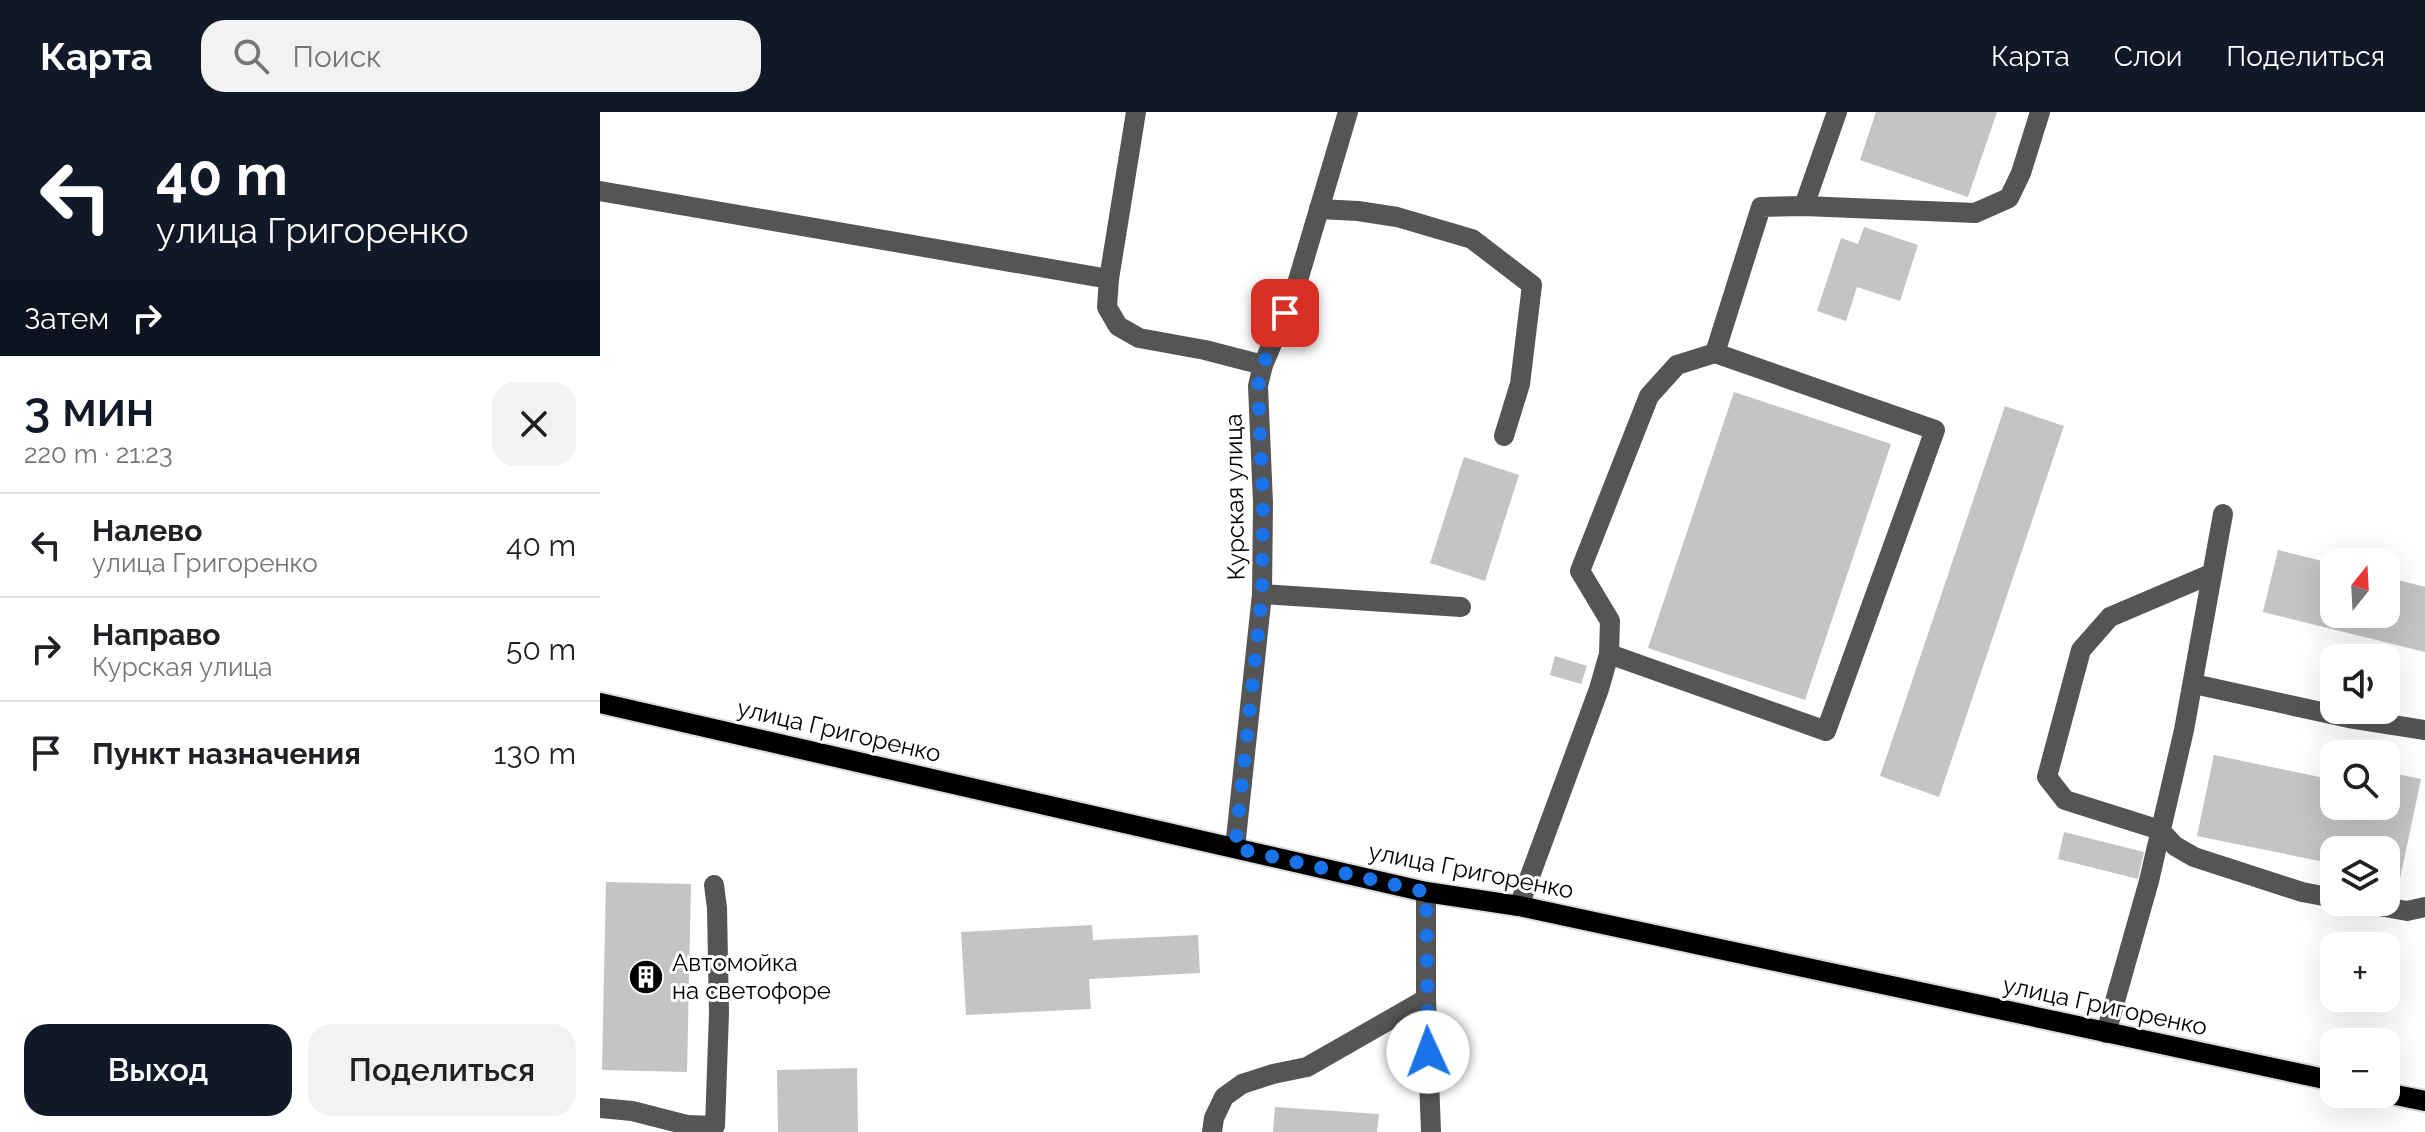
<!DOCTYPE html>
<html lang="ru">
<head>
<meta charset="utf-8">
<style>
	:root { --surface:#fff; --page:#f2f2f2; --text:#202124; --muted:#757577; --line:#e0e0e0; --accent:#111827 }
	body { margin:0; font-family:Raleway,sans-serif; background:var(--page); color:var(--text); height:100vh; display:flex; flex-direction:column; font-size:30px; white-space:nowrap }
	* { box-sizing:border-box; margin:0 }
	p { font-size:26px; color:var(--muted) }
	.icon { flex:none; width:44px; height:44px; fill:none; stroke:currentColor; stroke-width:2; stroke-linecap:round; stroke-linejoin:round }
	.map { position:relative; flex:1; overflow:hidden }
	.side { display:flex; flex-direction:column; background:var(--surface); width:600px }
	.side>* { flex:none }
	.top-card { background:#111827; color:#fff; overflow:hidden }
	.needle { width:52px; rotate:18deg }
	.fabs { position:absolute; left:1720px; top:436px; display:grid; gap:16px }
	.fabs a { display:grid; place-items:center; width:80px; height:80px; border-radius:16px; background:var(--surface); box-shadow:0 8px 32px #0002; font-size:40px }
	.pin { position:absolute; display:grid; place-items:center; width:68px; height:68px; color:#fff; margin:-34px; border-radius:16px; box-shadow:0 4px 12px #0006 }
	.me { position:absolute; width:88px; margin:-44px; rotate:358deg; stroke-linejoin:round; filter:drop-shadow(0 0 6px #0008) }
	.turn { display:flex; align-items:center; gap:28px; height:168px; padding:0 24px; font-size:36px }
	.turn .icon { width:104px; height:104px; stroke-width:2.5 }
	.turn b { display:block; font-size:56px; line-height:68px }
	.then { display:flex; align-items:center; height:76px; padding:0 24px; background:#0003; gap:16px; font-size:30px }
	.round { display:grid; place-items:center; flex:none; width:84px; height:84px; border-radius:24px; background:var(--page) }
	.head { display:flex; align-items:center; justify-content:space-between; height:136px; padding:0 24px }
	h1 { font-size:48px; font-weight:600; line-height:60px; color:var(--accent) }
	.button { display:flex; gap:16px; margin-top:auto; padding:16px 24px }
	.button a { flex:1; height:92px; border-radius:24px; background:var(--accent); color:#fff; font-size:32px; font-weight:600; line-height:92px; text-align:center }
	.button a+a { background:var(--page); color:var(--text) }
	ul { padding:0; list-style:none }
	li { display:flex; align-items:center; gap:24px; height:104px; padding:0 24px; border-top:2px solid var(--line) }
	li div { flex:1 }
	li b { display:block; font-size:30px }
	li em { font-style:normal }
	header { display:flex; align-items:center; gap:48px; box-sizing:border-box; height:112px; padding:0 40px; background:var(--accent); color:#fff }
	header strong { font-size:38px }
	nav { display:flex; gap:44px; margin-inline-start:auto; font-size:28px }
	.search { width:560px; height:72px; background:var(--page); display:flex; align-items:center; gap:20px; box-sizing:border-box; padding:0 28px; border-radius:24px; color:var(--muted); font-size:30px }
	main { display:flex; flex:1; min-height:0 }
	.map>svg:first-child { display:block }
	.building { fill:#c4c4c4 }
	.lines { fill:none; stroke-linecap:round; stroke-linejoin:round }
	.major-casing { stroke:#dbdbdb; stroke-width:24 }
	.minor { stroke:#555; stroke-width:20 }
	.major { stroke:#000; stroke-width:20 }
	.route { stroke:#1a73e8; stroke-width:14; stroke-dasharray:0 25.2 }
	.labels { text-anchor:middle; stroke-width:6; stroke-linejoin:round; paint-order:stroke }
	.street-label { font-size:24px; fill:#000; stroke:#fff }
	.poi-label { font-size:24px; fill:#000; stroke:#fff; text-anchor:start }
</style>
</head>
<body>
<header>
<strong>Карта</strong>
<div class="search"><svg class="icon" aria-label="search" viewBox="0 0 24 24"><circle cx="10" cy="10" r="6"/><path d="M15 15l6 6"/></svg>Поиск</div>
<nav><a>Карта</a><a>Слои</a><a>Поделиться</a></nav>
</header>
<main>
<section class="side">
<div class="top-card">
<div class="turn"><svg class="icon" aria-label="left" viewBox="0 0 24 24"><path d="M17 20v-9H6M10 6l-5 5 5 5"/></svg><div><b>40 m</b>улица Григоренко</div></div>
<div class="then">Затем<svg class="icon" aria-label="right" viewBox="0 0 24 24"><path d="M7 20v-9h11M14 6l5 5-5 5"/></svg></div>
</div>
<div class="head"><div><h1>3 мин</h1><p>220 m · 21:23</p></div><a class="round"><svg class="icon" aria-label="close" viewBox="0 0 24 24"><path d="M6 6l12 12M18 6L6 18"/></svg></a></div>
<ul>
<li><svg class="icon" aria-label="left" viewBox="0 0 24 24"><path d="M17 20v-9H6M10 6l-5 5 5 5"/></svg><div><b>Налево</b><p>улица Григоренко</p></div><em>40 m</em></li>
<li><svg class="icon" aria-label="right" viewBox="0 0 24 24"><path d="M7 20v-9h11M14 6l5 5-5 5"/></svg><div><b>Направо</b><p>Курская улица</p></div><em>50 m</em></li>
<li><svg class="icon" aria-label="arrive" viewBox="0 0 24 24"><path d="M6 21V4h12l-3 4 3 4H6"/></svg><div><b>Пункт назначения</b></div><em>130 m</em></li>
</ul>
<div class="button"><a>Выход</a><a>Поделиться</a></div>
</section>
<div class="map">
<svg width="1825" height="1020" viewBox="0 0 1825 1020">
	<rect width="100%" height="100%" fill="#fff"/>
	<g class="building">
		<path d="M1276,0H1397L1368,85L1260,48Z"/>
		<path d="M1264,115L1318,133L1300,189L1257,175L1246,209L1217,199L1241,126L1258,132Z"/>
		<path d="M1134,280L1291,332L1205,588L1048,536Z"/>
		<path d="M1405,294L1464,314L1339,685L1280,664Z"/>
		<path d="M864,345L919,363L885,469L830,451Z"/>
		<path d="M1678,438L1734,452V502H1786V465L1825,475V540L1663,500Z"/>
		<path d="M955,544L987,554L981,572L950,563Z"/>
		<path d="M1614,643L1734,668V694H1786V660L1821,667L1797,781L1786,778V738H1734V752L1597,724Z"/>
		<path d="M1464,720L1544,740L1538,767L1458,747Z"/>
		<path d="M6,770L91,772L87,960L2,958Z"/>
		<path d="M492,813L493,828L598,823L600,861L489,867L491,897L366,903L361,820Z"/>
		<path d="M257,956L258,1020H178L177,958Z"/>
		<path d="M675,995L779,1002L777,1020H673Z"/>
	</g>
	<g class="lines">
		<g class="major-casing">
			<g id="major">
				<path d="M0,591L826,780L919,794L1734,969"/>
				<path d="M1786,981L1825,989"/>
			</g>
		</g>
		<g class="minor">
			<path d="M0,79L509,167L507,195L518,214L539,226L605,238L663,253"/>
			<path d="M1204,94L1237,0"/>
			<path d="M719,97L758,99L797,105L872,127L932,173L920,272L904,324"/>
			<path d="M509,167L536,0"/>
			<path d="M1611,462L1510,505L1481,538L1447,665L1465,688L1560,718L1575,734L1594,745L1702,780L1734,786"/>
			<path d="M662,482L861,495"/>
			<path d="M1009,542L1226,619L1335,318L1115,241"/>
			<path d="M1594,572L1749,606L1825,618"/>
			<path d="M635,736L662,482L663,391L658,274L663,253L696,175L748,0"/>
			<path d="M826,780V887L831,1020"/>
			<path d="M1757,790L1807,799L1825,795"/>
			<path d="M919,794L999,577L1009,542L1010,509L980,459L1049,284L1077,253L1115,241L1161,95L1204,94L1375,101L1409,86L1421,61L1440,0"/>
			<path d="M1506,921L1549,769L1584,618L1623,402"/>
			<path d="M0,996L32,999L87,1013L93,1020"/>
			<path d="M87,1013L115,1014L119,901L117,796L114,773"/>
			<path d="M612,1020L614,1006L624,985L642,972L673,962L707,955L826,887"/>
		</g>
		<use href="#major" class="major"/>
	</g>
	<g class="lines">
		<path class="route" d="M685,201L663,253L658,274L663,391L662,482L635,736L826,780L828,940"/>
	</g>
	<defs>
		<g id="building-disc" transform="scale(1.8)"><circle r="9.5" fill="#000" stroke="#fff"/><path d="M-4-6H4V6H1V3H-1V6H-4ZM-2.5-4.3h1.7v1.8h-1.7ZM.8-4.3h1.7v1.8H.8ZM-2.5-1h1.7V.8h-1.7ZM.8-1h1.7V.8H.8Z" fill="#fff"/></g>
	</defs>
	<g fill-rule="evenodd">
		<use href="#building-disc" x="46" y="865"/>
	</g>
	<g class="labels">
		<g class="street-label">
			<text transform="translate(635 385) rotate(-91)" y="8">Курская улица</text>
			<text transform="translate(239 619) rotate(13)" y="8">улица Григоренко</text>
			<text transform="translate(871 759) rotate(11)" y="8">улица Григоренко</text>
			<text transform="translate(1505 894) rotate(12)" y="8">улица Григоренко</text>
		</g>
		<g class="poi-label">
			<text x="72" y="859">Автомойка<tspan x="72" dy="28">на светофоре</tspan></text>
		</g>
	</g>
</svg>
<div class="fabs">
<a><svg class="needle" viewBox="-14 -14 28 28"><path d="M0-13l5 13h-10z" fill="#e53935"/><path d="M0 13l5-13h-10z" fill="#757577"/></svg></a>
<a><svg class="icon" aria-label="sound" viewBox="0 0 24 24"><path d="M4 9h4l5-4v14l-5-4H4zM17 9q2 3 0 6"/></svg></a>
<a><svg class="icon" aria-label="search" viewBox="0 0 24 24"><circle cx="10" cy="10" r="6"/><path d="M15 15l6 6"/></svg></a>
<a><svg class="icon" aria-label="layers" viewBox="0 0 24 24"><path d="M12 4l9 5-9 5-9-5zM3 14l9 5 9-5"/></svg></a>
<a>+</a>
<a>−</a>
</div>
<div class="pin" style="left:685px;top:201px;background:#d93025"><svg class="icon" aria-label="arrive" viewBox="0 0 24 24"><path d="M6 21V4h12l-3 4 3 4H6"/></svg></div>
<svg class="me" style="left:828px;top:940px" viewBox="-20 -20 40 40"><circle r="19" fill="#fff"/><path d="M0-13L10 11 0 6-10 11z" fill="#1a73e8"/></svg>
</div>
</main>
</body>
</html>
